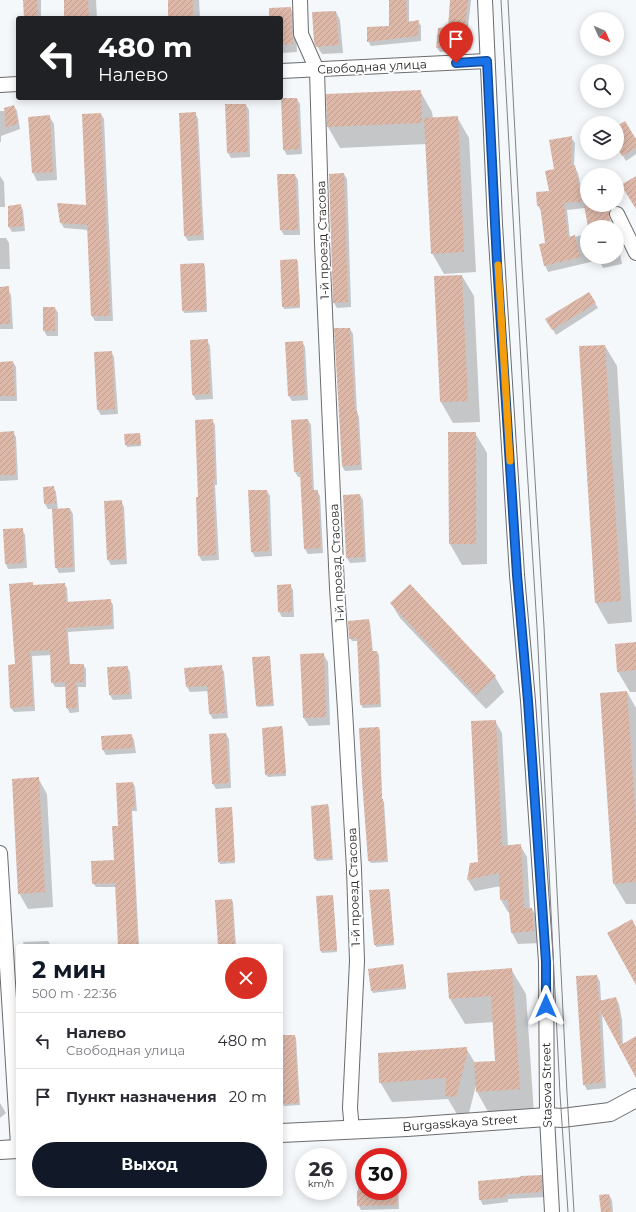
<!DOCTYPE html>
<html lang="ru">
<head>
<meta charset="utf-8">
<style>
	:root { --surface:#fff; --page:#f2f2f3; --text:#2b2b33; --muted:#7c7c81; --line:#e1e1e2; --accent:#111827 }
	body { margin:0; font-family:Montserrat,sans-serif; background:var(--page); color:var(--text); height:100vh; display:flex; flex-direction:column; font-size:15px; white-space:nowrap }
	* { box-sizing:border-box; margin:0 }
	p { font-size:13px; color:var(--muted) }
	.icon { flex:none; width:22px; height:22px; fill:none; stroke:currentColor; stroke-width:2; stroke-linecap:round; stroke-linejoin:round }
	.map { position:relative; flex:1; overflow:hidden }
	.drawer { position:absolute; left:16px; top:944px; width:267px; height:252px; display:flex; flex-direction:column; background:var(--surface); border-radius:4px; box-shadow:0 2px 10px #0003 }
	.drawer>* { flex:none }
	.hud { position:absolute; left:16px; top:16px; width:267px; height:84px; border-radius:4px; box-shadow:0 2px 10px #0003; background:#202124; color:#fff; overflow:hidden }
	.needle { width:26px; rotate:135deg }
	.fabs { position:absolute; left:580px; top:12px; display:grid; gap:8px }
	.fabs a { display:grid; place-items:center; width:44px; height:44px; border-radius:50%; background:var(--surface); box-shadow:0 2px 10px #0003; font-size:20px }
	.speed { position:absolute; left:295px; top:1148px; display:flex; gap:8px; font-size:20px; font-weight:700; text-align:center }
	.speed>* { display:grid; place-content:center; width:52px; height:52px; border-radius:50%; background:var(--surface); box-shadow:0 2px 10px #0003; line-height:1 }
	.speed small { font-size:10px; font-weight:400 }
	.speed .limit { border:6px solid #d22; background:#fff; color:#111 }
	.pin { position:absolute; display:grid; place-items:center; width:34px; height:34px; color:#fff; margin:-41px -17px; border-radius:50% 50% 50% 0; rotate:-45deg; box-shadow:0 0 4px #0007 }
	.pin .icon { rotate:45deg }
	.me { position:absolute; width:44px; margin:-22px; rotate:0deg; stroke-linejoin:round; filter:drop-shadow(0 0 3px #0008) }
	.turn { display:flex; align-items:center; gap:14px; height:84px; padding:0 16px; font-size:18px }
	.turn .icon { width:52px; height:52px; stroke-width:2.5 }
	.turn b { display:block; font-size:28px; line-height:34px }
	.round { display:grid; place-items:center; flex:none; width:42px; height:42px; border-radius:21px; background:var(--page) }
	.overview { display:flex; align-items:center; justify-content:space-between; height:68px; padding:0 16px }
	h1 { font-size:24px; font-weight:700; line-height:30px; color:var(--accent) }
	.primary-button { display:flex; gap:8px; margin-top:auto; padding:8px 16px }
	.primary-button a { flex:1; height:46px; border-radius:24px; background:var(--accent); color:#fff; font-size:16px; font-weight:700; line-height:46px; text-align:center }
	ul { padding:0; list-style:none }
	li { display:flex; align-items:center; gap:12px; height:56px; padding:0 16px; border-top:1px solid var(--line) }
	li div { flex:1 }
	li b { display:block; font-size:15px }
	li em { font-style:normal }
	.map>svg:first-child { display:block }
	.shadow { fill:#0003 }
	.building { fill:url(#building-hatch) }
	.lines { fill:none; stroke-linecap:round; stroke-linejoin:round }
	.minor-casing { stroke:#6a6c6e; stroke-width:16 }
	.tertiary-casing { stroke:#6a6c6e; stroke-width:20 }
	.minor { stroke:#fff; stroke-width:14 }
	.tertiary { stroke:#fff; stroke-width:18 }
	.tram { stroke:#818284; stroke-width:1 }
	.route-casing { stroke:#114b97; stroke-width:10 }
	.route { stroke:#1a73e8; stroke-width:7 }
	.slow { stroke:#f59e0b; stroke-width:7 }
	.labels { text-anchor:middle; stroke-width:4; stroke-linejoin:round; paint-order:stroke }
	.street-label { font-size:12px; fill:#262728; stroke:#fff }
</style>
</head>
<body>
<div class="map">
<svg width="636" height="1212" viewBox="0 0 636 1212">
	<defs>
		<pattern id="building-hatch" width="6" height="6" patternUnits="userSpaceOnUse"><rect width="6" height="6" fill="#ddb8a9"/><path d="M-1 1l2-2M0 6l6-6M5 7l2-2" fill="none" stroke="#be9e91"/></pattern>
	</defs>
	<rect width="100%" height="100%" fill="#f5f8fb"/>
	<g class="shadow">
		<rect x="24" y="0" width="17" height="18"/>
		<path d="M65,0H96L97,18H65Z"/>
		<path d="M168,0H199L200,18H169Z"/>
		<path d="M390,0H409V22L418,21L421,26V41L371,46L368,41L390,26Z"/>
		<path d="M451,0H471L468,27L470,30L471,50L440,52L437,48L449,28Z"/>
		<path d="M290,8L295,16L297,52L281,53V18H270Z"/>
		<path d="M336,12L340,20L343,53L322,54L317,46Z"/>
		<path d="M420,91L432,112L433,118L457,117L469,138L476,272L444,274L432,253L426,144L340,148L328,127Z"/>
		<path d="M297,99L300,104L302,154L287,155L284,150Z"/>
		<path d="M246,105L249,110L250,157L231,158L228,153Z"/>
		<path d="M14,106L17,111L20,129L1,136V142H0V111H6Z"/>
		<path d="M195,113L198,119L204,240L188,241L185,236Z"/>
		<path d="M101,114L104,119L113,321H95L92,316L89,230L64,228L61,223L87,206Z"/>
		<path d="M49,116L54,124L57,180L37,181L33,173Z"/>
		<path d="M617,127L636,141V154L626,161L617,146Z"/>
		<path d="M571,137L575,143L574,166L578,173L582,192L587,191V205H606V223L610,222L613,227H589L585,208L567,210L570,238L587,234V257H617V238L622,264L603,268L599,260L548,272L545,265L546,243L542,212L538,206L550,192L555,170Z"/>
		<path d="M344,174L347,179L351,307L337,308L334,303Z"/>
		<path d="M278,175H295L298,180L300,235H284L281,230Z"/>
		<path d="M0,176L4,182L5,207H0Z"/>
		<path d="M20,205L23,210L25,231L12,232L9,227Z"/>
		<path d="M0,238H6L9,243L10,269H0Z"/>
		<path d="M297,260L298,262L300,308L284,309L283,307Z"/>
		<path d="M203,264L205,266L207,312L184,313L183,311Z"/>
		<path d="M462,276L474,296L480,422L453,423L441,402L435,277Z"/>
		<path d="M8,290L11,295L13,329H0V291Z"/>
		<path d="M589,293L598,308L556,335L547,319Z"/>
		<path d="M55,308L58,313V336H47L44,331Z"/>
		<path d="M350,329L353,334L357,412L359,417L362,470L345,471L342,466Z"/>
		<path d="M207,340L210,346L213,399L196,400L193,395Z"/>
		<path d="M302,342L305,347L308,400L292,401L289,396Z"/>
		<path d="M605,346L617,366L632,622L608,624L596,603Z"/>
		<path d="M111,352L114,357L118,414L101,415L98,410Z"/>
		<path d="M13,362L16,367L17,401H0V363Z"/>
		<path d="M212,420L215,425L217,485H215L219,560L202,561L199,556V498Z"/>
		<path d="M308,420L311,425L314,491H317L320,496L323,553L308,554L305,549L301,477H298L295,472L292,421Z"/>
		<path d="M13,432L16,437L18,480L0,481V433Z"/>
		<path d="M475,433L487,453V564L462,565L450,544Z"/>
		<path d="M139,434L141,446L127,447L126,445Z"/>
		<path d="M53,487L56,492L58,510L70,509L73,514L75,572L59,573L56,567L53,509H48L45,504L44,488Z"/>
		<path d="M267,491L270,496L272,556L255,557L252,552Z"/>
		<path d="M360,495L363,500L366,562L350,563L347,558L344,496Z"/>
		<path d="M121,501L124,507L127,564L111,565L108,560Z"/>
		<path d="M22,529L25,535L27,568L8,569L6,564Z"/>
		<path d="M32,583L34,586L64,584L67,588L68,603L110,600L113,605L114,629L68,632L70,665H83L86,669V687H78L79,712L70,713L67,708L66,687H55L52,682V655L32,656L35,711L14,712L11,708L16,665Z"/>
		<path d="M290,585L293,590L294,617H282L279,612L278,586Z"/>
		<path d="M391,603L495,677L504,692L486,709L400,618Z"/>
		<path d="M368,620L370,623L373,652H377L379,655L381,707L363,708L361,705L358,641H352L350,638Z"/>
		<path d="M636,643V692H630L618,672Z"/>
		<path d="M323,654L328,662L330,725L309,726L304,718Z"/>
		<path d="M269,657L270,659L274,706L258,707L257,705Z"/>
		<path d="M221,666L224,672L228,718L213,719L210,714L209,691L190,692L187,687Z"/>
		<path d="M127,667L130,672L132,699L113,700L110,695L108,668Z"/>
		<path d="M627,692L636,708V904H626L614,884Z"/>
		<path d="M495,721L502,733L508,846L520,845L527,857L530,909H532L539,920L540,943L518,944L512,933L510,912H508L501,900V886L475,891L468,880L470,864L479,863Z"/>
		<path d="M282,727L283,730L286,776L268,777L266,775Z"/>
		<path d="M378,728L380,730L382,800L384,802L388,862L371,863L369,861Z"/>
		<path d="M226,734L229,739L231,788L216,789L213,784Z"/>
		<path d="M131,735L134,740L136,753L106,755L103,750L102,737Z"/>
		<path d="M38,778L47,794L53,907L28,909L19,893Z"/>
		<path d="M133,783L135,787L137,811H132L139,946H119L116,887H96L93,883L115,861L120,827Z"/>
		<path d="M328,805L329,808L333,860L317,861L315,859L312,807Z"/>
		<path d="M231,808L232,810L235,863L220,864L219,861Z"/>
		<path d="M389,890L390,892L394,945L376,947L375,944Z"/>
		<path d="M332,896L333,898L337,952L322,953L321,951L317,897Z"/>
		<path d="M231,900L233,902L236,946H219Z"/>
		<path d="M48,941L51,946H24L23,942Z"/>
		<path d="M403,965L406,989L373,993L372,991Z"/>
		<path d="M511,969L526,994L534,1114L491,1117L477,1092L476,1085L468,1117L458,1116L448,1099L392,1102L380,1082L466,1048L475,1063L496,1062L494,1022L465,1024L450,999Z"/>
		<path d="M597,976L600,982L601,1001L616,998L619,1004L622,1020L623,1045L636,1040V1076L602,1012L606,1088L587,1090L584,1084Z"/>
		<path d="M281,1036H294L296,1038L300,1105L284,1106L283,1104Z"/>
		<path d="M0,1103L6,1113L0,1118Z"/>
		<path d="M541,1176L544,1181L545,1197L508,1199V1202L483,1205L480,1199Z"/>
		<path d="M358,1182H364V1191H398V1185L399,1209L361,1210L358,1205Z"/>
		<path d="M609,1195L612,1200L613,1212H602Z"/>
	</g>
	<g class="building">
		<path d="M23,0H37L38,18H24Z"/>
		<path d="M64,0H88L89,18H64Z"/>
		<rect x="168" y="0" width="25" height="18"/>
		<path d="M389,0H406L407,22L419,20L418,36L367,42V27L389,26Z"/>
		<path d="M450,0H468L465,25L468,24L469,46L436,48L438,28L448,27Z"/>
		<path d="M291,7L293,44L281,45V18H269V8Z"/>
		<path d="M336,11L339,45L316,47L314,42L312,12Z"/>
		<path d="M421,90L422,123L327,127L326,94Z"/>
		<path d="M281,98H297L300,149L283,150Z"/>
		<path d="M225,104H246L248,152L227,153Z"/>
		<path d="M14,105L18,123L6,128L4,108Z"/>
		<path d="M196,112L202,235L184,236L179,113Z"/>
		<path d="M101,113L110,316H91L87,225L60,223L57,203L86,205L82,114Z"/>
		<path d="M50,115L53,172L32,173L28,117Z"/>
		<path d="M458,116L464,252L431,254L424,118Z"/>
		<path d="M625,121L636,139V148L622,156L617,147V126Z"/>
		<path d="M572,136L571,166L575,165L580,192L587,190V201L564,203L568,237L575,235L580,257L544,266L539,244L545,243L540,206H537L536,192L549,191L545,171L554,169L549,140Z"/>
		<path d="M344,173L348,302L333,303L329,174Z"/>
		<path d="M277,174H295L298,230H280Z"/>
		<path d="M636,176V209L621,185Z"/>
		<path d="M21,204L23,226L8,227V206Z"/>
		<path d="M584,205H603V208L609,207V217L613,227H588Z"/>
		<path d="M297,259L300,306L282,307L280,260Z"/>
		<path d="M204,263L206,310L182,311L180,264Z"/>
		<path d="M462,275L468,401L440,402L434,276Z"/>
		<path d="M9,286L10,324H0V287Z"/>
		<path d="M589,292L596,303L552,330L545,319Z"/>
		<rect x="43" y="307" width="12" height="24"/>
		<path d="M334,328H350L355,411H357L360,465L342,466Z"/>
		<path d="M208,339L210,394L192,395L190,340Z"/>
		<path d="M303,341L305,395L288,396L285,342Z"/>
		<path d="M605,345L621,601L595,603L579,346Z"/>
		<path d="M112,351L115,409L97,410L94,352Z"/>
		<path d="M13,361L15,396H0V362Z"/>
		<path d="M213,419L215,480H213L216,555L198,556L196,497H198L195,420Z"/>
		<path d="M308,419L312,490H318L321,548L304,549L300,472H294L291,420Z"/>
		<path d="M14,431L16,475H0V432Z"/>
		<path d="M448,432H476V544H449Z"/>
		<path d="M140,433L141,444L125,445L124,434Z"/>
		<path d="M54,486L56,503L44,504L43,487Z"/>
		<path d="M248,490H267L269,551L251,552Z"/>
		<path d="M360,494L364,557L346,558L343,495Z"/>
		<path d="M122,500L125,559L107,560L104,501Z"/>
		<path d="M70,508L73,567L55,568L52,509Z"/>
		<path d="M23,528L24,563L5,564L3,529Z"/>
		<path d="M33,582V585L65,583L66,602L111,599L112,625L66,628L69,664H84V682H76L77,708H66L65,682L51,683L50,650L30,651L33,706L10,708L8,665L15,664L9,584Z"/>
		<path d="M291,584L292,612H278L277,585Z"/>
		<path d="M410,584L496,676L476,695L390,603Z"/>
		<path d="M369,619L372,651H377L380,704L360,705L357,638L349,639L348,621Z"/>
		<path d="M636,642V670L617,672L615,644Z"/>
		<path d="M324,653L326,717L303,718L300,654Z"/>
		<path d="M270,656L273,704L256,706L252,657Z"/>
		<path d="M222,665L225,713L209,714L207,686L186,687L184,668Z"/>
		<path d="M128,666L129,694L109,695L107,667Z"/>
		<path d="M627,691L636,820V882L613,884L600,693Z"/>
		<path d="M496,720L502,846L521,844L524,908H532L534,931L511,933L508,900H500L499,873L467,880L470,863L478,862L471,721Z"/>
		<path d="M282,726L286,773L265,775L262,728Z"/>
		<path d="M379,727L382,799H383L387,860L368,861L362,781L359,728Z"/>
		<path d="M226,733L229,783L212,784L209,734Z"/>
		<path d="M132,734L133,748L102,750L101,736Z"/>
		<path d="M39,777L45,892L18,894L12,779Z"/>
		<path d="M133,782L135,807H131L138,946H118L115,883L92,884L91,861L114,860L112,826H118L116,783Z"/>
		<path d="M328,804L332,858L314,859L311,806Z"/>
		<path d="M232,807L235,861L218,862L215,808Z"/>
		<path d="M389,889L394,943L374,945L369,890Z"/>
		<path d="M333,895L337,950L320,951L316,896Z"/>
		<path d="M232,899L235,946H218L215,900Z"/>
		<path d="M632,919L636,927V985L607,933Z"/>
		<path d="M403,964L406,987L371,991L368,969Z"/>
		<path d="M512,968L520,1089L476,1092L474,1062L495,1061L491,996L449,999L447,973Z"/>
		<path d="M597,975L599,1001L616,997L619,1013L621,1045L636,1036V1078L599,1009L603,1082L583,1085L576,976Z"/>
		<path d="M281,1035H295L299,1103L282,1104Z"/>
		<path d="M467,1047V1055L456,1097L445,1096L446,1078L379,1083L378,1053Z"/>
		<path d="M542,1175V1192L506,1194V1197L479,1200L478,1181L521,1177L520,1176Z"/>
		<path d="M357,1191H397V1205L357,1206Z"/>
		<path d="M609,1194L611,1212H601L599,1195Z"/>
	</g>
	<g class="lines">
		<g class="minor-casing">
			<g id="minor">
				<path d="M300,0L301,34L317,70L322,243L337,588L345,710L354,869L357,961L350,1108L352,1130"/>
				<path d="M485,0L495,224L517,575L528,701L546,962L547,1117L552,1212"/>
				<path d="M281,71L487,61"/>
				<path d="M0,85L18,84"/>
				<path d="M617,214L636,253"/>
				<path d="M0,853L18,1145"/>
			</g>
		</g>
		<g class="tertiary-casing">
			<g id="tertiary">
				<path d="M281,1133L407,1127L547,1117L562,1118L610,1112L636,1098"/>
				<path d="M0,1150L18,1149"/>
			</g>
		</g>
		<use href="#minor" class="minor"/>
		<use href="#tertiary" class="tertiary"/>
		<g class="tram">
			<path d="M501,0L525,435L537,627L560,1094L568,1212"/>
			<path d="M508,0L522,266L544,627L567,1093L574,1212"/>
		</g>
	</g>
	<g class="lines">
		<g class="route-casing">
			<path id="route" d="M456,63L487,61L497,263L517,575L528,701L546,962V1006"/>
		</g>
		<use href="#route" class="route"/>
		<path class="slow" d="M498,265L510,461"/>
	</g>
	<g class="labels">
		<g class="street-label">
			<text transform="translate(372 67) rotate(-3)" y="4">Свободная улица</text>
			<text transform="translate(323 240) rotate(-92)" y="4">1-й проезд Стасова</text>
			<text transform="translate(337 563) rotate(-93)" y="4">1-й проезд Стасова</text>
			<text transform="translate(354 887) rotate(-92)" y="4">1-й проезд Стасова</text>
			<text transform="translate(547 1085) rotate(-91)" y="4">Stasova Street</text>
			<text transform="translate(460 1123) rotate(-4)" y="4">Burgasskaya Street</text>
		</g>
	</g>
</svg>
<div class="fabs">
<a><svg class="needle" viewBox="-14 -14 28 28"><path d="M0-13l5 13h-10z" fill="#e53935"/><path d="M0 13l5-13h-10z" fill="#7c7c81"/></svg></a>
<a><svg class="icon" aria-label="search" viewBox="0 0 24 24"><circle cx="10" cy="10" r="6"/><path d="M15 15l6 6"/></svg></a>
<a><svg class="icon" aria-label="layers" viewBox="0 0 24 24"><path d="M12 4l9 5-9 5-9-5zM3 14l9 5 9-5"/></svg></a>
<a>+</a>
<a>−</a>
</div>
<div class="speed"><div>26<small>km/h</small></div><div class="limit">30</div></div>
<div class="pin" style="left:456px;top:63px;background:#d93025"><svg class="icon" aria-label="arrive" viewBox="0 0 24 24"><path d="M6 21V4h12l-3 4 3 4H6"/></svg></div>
<svg class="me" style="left:546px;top:1006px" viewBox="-20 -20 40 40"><path d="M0-17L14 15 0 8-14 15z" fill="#1a73e8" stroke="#fff" stroke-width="4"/></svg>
<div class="hud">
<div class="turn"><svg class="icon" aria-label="left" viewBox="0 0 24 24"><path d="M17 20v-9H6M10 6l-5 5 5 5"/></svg><div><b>480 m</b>Налево</div></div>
</div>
<section class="drawer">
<div class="overview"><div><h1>2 мин</h1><p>500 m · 22:36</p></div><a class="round" style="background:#d93025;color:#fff"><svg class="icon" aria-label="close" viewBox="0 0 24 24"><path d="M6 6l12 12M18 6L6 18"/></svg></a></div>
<ul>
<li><svg class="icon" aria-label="left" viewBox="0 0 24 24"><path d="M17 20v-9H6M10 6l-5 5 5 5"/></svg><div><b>Налево</b><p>Свободная улица</p></div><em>480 m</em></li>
<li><svg class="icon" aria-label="arrive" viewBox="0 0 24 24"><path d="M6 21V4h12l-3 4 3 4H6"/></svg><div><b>Пункт назначения</b></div><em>20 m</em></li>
</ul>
<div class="primary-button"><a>Выход</a></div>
</section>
</div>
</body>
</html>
